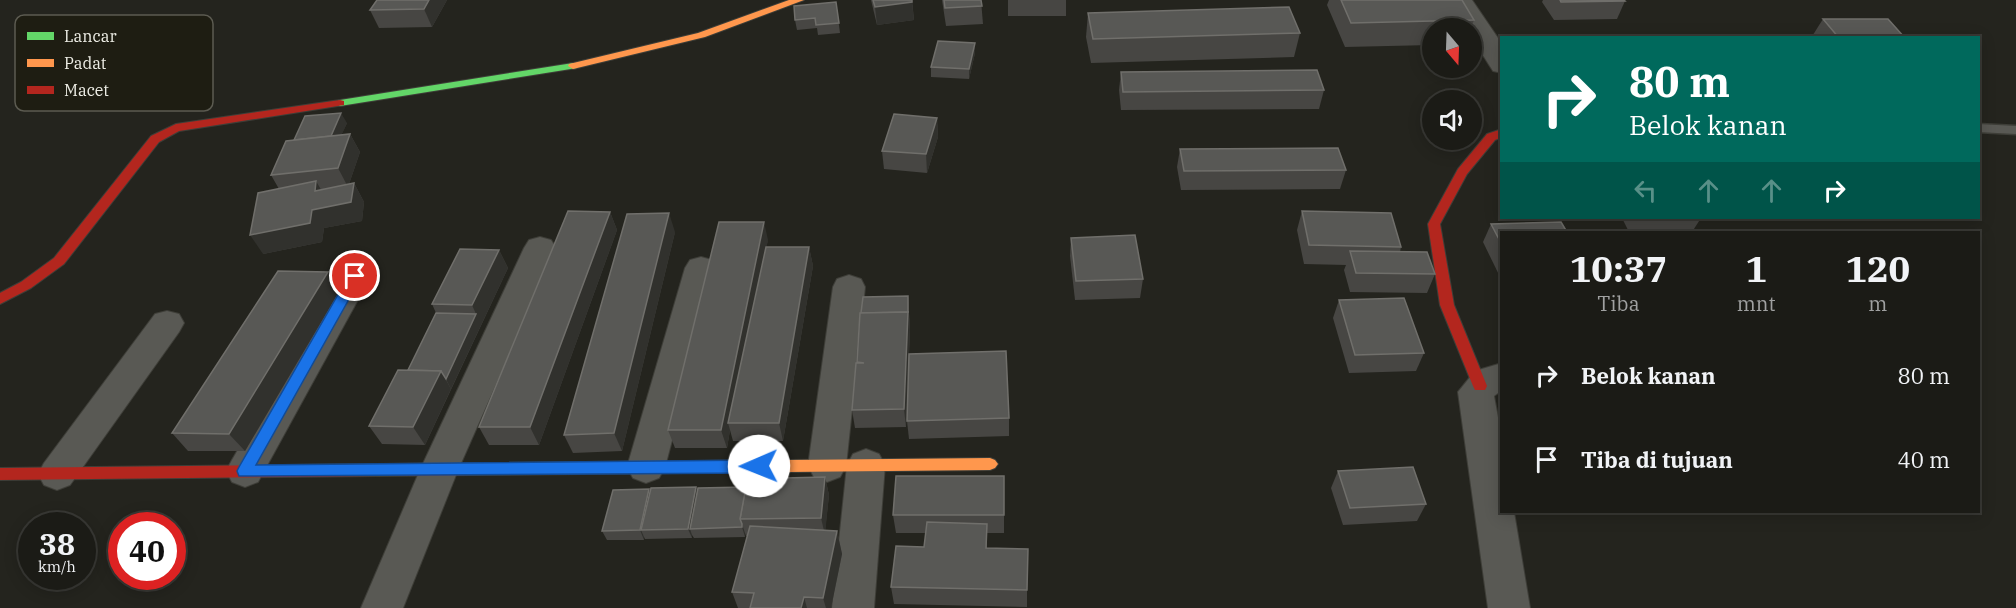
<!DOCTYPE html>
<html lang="id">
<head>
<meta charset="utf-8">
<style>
	:root { --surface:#1b1b16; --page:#24241f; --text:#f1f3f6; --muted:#a0a1a1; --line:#393935 }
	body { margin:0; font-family:"IBM Plex Serif",serif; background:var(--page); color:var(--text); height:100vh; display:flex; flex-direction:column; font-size:22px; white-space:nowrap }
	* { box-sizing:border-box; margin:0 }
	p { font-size:20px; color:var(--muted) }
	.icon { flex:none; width:33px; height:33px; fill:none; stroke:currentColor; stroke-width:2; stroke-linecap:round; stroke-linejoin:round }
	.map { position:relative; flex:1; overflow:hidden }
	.panel { position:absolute; left:1500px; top:231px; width:480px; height:282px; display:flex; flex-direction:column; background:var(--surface); border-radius:0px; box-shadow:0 3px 15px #0003,0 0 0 2px var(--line) }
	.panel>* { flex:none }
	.top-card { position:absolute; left:1500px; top:36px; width:480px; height:183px; border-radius:0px; box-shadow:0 3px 15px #0003,0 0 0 2px var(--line); background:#00695c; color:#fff; overflow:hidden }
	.needle { width:39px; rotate:161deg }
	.buttons { position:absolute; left:1422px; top:18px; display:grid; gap:12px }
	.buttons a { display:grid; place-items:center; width:60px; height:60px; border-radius:50%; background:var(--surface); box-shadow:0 3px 15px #0003,0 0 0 2px var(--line); font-size:30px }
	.speed { position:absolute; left:18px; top:512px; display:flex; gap:12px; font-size:30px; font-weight:700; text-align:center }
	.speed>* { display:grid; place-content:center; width:78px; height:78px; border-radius:50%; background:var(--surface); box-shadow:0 3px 15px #0003,0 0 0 2px var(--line); line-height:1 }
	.speed small { font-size:15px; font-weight:400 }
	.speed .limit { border:9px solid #d22; background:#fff; color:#111 }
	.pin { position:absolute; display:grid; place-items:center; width:51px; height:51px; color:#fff; margin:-26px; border:3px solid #fff; border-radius:50%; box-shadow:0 2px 6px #0007 }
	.me { position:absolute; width:66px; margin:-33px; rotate:269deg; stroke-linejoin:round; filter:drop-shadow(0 0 4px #0008) }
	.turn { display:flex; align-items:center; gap:21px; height:126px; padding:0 30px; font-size:27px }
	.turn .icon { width:78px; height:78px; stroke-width:2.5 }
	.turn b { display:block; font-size:42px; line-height:51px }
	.lanes { display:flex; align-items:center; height:57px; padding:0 30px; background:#0003; justify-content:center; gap:30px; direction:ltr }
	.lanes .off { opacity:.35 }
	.eta { display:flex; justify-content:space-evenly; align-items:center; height:102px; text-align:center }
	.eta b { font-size:36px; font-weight:800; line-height:42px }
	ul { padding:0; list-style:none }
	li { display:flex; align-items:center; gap:18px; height:84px; padding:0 30px }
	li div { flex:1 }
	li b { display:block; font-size:22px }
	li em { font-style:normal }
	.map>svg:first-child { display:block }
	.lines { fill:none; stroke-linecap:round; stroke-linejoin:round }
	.lane-casing { stroke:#3e3e38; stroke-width:3 }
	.street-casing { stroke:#3e3e38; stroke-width:2 }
	.fast-casing { stroke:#3e3e38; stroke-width:2 }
	.slow-casing { stroke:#3e3e38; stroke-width:2 }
	.jam-casing { stroke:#3e3e38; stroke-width:2 }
	.lane { fill:#595954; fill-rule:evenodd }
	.street { fill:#595954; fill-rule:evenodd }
	.fast { fill:#63d668; fill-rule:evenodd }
	.slow { fill:#ff974d; fill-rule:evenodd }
	.jam { fill:#b3261e; fill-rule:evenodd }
	.wall { fill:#474643 }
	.shaded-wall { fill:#31312d }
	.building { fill:#585855; stroke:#706f6b; stroke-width:1.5 }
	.route { fill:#1a73e8; stroke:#114b97; stroke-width:1.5 }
	.key { fill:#1e1d12; stroke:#5c5b51; stroke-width:1.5 }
	.key-label { font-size:16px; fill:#edede5 }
</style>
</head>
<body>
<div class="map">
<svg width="2016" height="608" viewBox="0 0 2016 608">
	<rect width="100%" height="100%" fill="#24241e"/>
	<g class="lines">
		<g class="lane-casing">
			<path id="lane" d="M1978,124L2016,126V134L1978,132Z"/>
		</g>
		<g class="street-casing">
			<g id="street">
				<path d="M1448,0H1472L1502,44V73L1493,71L1472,38V28H1466Z"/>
				<path d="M540,237L551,240L556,248L458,470L403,608H361L420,470L524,248L529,240Z"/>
				<path d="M701,257L712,260L717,268L665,467L659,478L646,483L633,478L627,467L685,268L690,260Z"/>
				<path d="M355,264L366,268L371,276L258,482L245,487L232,482L226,471L232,460L344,268Z"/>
				<path d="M849,275L861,279L865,287L846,466L840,477L827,482L814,477L808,466L833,287L837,279Z"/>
				<path d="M167,311L179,314L184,323L179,332L70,485L57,490L44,485L38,474L44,463L155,314Z"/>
				<path d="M1502,363V390L1494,396L1502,439V512H1514L1530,608H1488L1458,392L1475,371Z"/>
				<path d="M866,449L879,454L885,465L874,608H832L847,465L853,454Z"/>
			</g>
		</g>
		<g class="fast-casing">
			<path id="fast" d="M573,63L577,64V68L340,106L334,103L340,100Z"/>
		</g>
		<g class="slow-casing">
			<g id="slow">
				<path d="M789,0H804L705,37L573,69L568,66L569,64L698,33Z"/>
				<path d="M990,458L995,460L998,464L995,468L990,470L474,475L469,474L466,469L469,464L474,463Z"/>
			</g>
		</g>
		<g class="jam-casing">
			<g id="jam">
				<path d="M340,100L344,101V105L179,131L159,142L64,264L31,288L0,304V293L21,282L54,258L151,136L176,124Z"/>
				<path d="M1502,129V137L1495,140L1467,174L1440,224L1454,305L1487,386L1485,390H1475L1473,386L1440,305L1428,224L1458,169L1487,134Z"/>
				<path d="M474,463L479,464L482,469L479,474L474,475L0,480V468Z"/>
			</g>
		</g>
		<use href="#lane" class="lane"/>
		<use href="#street" class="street"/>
		<use href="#fast" class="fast"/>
		<use href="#slow" class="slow"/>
		<use href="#jam" class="jam"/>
	</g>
	<g class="wall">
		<path d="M377,0H447L432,27L379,28L370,10Z"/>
		<path d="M871,0H912L914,20L877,25Z"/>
		<path d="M942,0H981L983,24L946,26Z"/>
		<rect x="1008" y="0" width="58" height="16"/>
		<path d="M1329,0H1462L1474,20L1471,28H1432V45L1345,47L1327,5Z"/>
		<path d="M1543,0H1624L1625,1L1617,19L1554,20L1542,2Z"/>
		<path d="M836,2L840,33L818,35L817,28L797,30L795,20Z"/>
		<path d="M1088,13L1300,33L1294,57L1091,63L1086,37Z"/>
		<path d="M1823,19L1905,38H1811Z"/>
		<path d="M975,43V53L969,79L931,77V67Z"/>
		<path d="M1121,72L1324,90L1319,109L1121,110L1119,90Z"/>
		<path d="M937,118L938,137L927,173L884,169L882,151Z"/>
		<path d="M347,123L341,135L350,134L360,152L349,184L354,183L364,202L362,221L324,228L322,242L263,254L279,189L271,175L294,140Z"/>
		<path d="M1180,149L1346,170L1340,189L1181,190L1177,167Z"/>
		<path d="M1302,211L1401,247L1400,252L1435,274L1427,293L1350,292L1344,270L1346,265L1304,264L1297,230Z"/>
		<path d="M610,212L617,230L539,445H489L479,427Z"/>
		<path d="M1622,218H1701L1692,232H1629Z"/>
		<path d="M1491,224L1502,232V281L1483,242Z"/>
		<path d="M675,232L622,451L573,453L564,435Z"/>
		<path d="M1071,238L1143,279L1140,298L1075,300L1070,256Z"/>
		<path d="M768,240L766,247H809L813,266L783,441H733L730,430L727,448H675L668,430Z"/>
		<path d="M499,250L508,268L425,445L382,444L369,426L408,370L436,313L432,304Z"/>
		<path d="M340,290L245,451H188L172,433Z"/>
		<path d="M908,296L910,330L906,427L855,428L852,410L860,313Z"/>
		<path d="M1339,300L1424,353L1416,371L1349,373L1333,318Z"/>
		<path d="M1009,418V436L909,439L907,421Z"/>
		<path d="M1338,471L1426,504L1417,521L1343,525L1331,488Z"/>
		<path d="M1004,476V533H987V548L1027,590V607L894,604L891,587L924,547L926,533H896L893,515Z"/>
		<path d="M825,477L829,495L825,531H837L842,554L831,608H738L732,592L747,536H746L745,533V537L694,538L692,535V538L645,539L644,537V540H607L602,531L650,491L696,487L698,490L746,487Z"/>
	</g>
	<g class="shaded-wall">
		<path d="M429,0H447L432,27L424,9Z"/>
		<path d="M912,2L914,20L877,25L875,7Z"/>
		<path d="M975,43V53L969,79V69Z"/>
		<path d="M341,113L347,123L333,154L327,144Z"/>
		<path d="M937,118L938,137L927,173L926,154Z"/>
		<path d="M350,134L360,152L348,187L338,168Z"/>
		<path d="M316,181L327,200L354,183L364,202L362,221L324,228L322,242L263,254L250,235Z"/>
		<path d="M610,212L617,230L539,445L530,427Z"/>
		<path d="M669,213L675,232L622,451L614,433Z"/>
		<path d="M764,222L768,240L731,423H728L730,430L727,448L721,430Z"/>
		<path d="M809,247L813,266L783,441L779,423Z"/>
		<path d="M499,250L508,268L451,389L446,379L476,314L472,305Z"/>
		<path d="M328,272L340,290L245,451L229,434Z"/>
		<path d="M908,296L910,330L906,427L904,409Z"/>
		<path d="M441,371L451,389L425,445L413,427Z"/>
		<path d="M825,477L829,495L825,535L821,518Z"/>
		<path d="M696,487L700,497L690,529L692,535V538L688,529Z"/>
		<path d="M649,489L653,498L641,530L644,537V540L640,530Z"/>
		<path d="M742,524L745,533V537L742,527Z"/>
		<path d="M837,531L842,554L831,608H826L823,598Z"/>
		<path d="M804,597L807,608H801Z"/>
	</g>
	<g class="building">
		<path d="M377,0H429L424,9L370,10Z"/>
		<path d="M873,0H912V2L875,7Z"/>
		<path d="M944,0H981L982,6L945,8Z"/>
		<path d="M1341,0H1462L1474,20L1351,23Z"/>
		<path d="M1560,0H1624L1625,1L1561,2Z"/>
		<path d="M836,2L839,23L816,25L815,18L795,20L794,6Z"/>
		<path d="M1289,7L1300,33L1093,39L1088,13Z"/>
		<path d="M1823,19H1888L1905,38H1839Z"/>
		<path d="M938,41L975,43L969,69L931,67Z"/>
		<path d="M1317,70L1324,90L1123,92L1121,72Z"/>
		<path d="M341,113L331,136L294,140L305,116Z"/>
		<path d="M894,114L937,118L926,154L882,151Z"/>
		<path d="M350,134L338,168L271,175L286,141Z"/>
		<path d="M1338,148L1346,170L1184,171L1180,149Z"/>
		<path d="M316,181L315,191L354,183L351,202L312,210L310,223L250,235L258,193Z"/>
		<path d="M568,211L610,212L530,427H479Z"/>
		<path d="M1302,211L1391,213L1401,247L1309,245Z"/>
		<path d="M669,213L614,433L564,435L627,214Z"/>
		<path d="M719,222H764L721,430H668Z"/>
		<path d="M1561,222L1567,232H1502V245L1491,224Z"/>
		<path d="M1135,235L1143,279L1076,281L1071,238Z"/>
		<path d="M766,247H809L779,423H728Z"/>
		<path d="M460,249L499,250L472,305L432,304Z"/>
		<path d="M1350,251L1427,252L1435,274L1356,273Z"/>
		<path d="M278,271L328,272L229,434L172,433Z"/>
		<path d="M908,296V313V312L861,313L863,297Z"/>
		<path d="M1404,298L1424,353L1355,355L1339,300Z"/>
		<path d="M908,312L904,409L852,410L856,363H864L857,362L860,313Z"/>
		<path d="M436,313L476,314L446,379L441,371L408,370Z"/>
		<path d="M1006,351L1009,418L907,421L909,354Z"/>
		<path d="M398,370L441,371L413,427L369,426Z"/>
		<path d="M1413,467L1426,504L1350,508L1338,471Z"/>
		<path d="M896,476H1004V515H893Z"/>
		<path d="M825,477L821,518L740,519L747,479Z"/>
		<path d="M696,487L688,529L641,530L651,488Z"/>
		<path d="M746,487L740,519L742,524V527L690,529L698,488Z"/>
		<path d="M649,489L640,530L602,531L613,490Z"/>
		<path d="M927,522L987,524L986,548L1028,549L1027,590L891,587L896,546L924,547Z"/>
		<path d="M750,526L837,531L823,598L804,597L801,608H750L754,593L732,592Z"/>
	</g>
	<path class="route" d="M355,271L362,276L256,465L759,460L766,466L759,473L239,476L237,471L239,467L351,272Z"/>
	<rect x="15" y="15" width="198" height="96" rx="9" class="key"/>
	<rect x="27" y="32" width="27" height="8" fill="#63d668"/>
	<rect x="27" y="59" width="27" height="8" fill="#ff974d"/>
	<rect x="27" y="86" width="27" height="8" fill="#b3261e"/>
	<g class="key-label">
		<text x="64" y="42">Lancar</text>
		<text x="64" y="69">Padat</text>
		<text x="64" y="96">Macet</text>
	</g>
</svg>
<div class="buttons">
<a><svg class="needle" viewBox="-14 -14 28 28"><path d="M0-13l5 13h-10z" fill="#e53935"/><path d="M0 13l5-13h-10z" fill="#a0a1a1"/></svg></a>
<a><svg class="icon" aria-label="sound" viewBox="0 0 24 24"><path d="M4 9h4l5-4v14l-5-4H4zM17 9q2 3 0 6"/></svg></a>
</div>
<div class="speed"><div>38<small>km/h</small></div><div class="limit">40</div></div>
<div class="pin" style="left:355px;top:276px;background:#d93025"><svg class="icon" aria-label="arrive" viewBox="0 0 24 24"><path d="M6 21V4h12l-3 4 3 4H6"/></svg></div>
<svg class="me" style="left:759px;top:466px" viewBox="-20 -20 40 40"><circle r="19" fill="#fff"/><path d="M0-13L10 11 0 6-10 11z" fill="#1a73e8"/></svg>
<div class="top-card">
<div class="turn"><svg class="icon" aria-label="right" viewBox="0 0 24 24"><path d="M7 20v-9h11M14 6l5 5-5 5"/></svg><div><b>80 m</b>Belok kanan</div></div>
<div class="lanes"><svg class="icon off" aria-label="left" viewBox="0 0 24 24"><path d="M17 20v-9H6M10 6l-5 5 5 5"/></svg><svg class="icon off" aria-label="ahead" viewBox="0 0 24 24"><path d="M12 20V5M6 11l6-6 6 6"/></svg><svg class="icon off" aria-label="ahead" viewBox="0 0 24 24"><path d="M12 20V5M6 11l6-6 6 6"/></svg><svg class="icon" aria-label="right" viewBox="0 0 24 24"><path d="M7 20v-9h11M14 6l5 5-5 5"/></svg></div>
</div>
<section class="panel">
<div class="eta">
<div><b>10:37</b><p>Tiba</p></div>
<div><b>1</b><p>mnt</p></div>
<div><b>120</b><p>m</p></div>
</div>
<ul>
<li><svg class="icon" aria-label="right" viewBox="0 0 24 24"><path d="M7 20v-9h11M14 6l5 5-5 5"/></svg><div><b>Belok kanan</b></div><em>80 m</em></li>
<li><svg class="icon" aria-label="arrive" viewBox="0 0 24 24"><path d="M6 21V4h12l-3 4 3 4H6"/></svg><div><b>Tiba di tujuan</b></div><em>40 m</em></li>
</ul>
</section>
</div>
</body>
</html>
